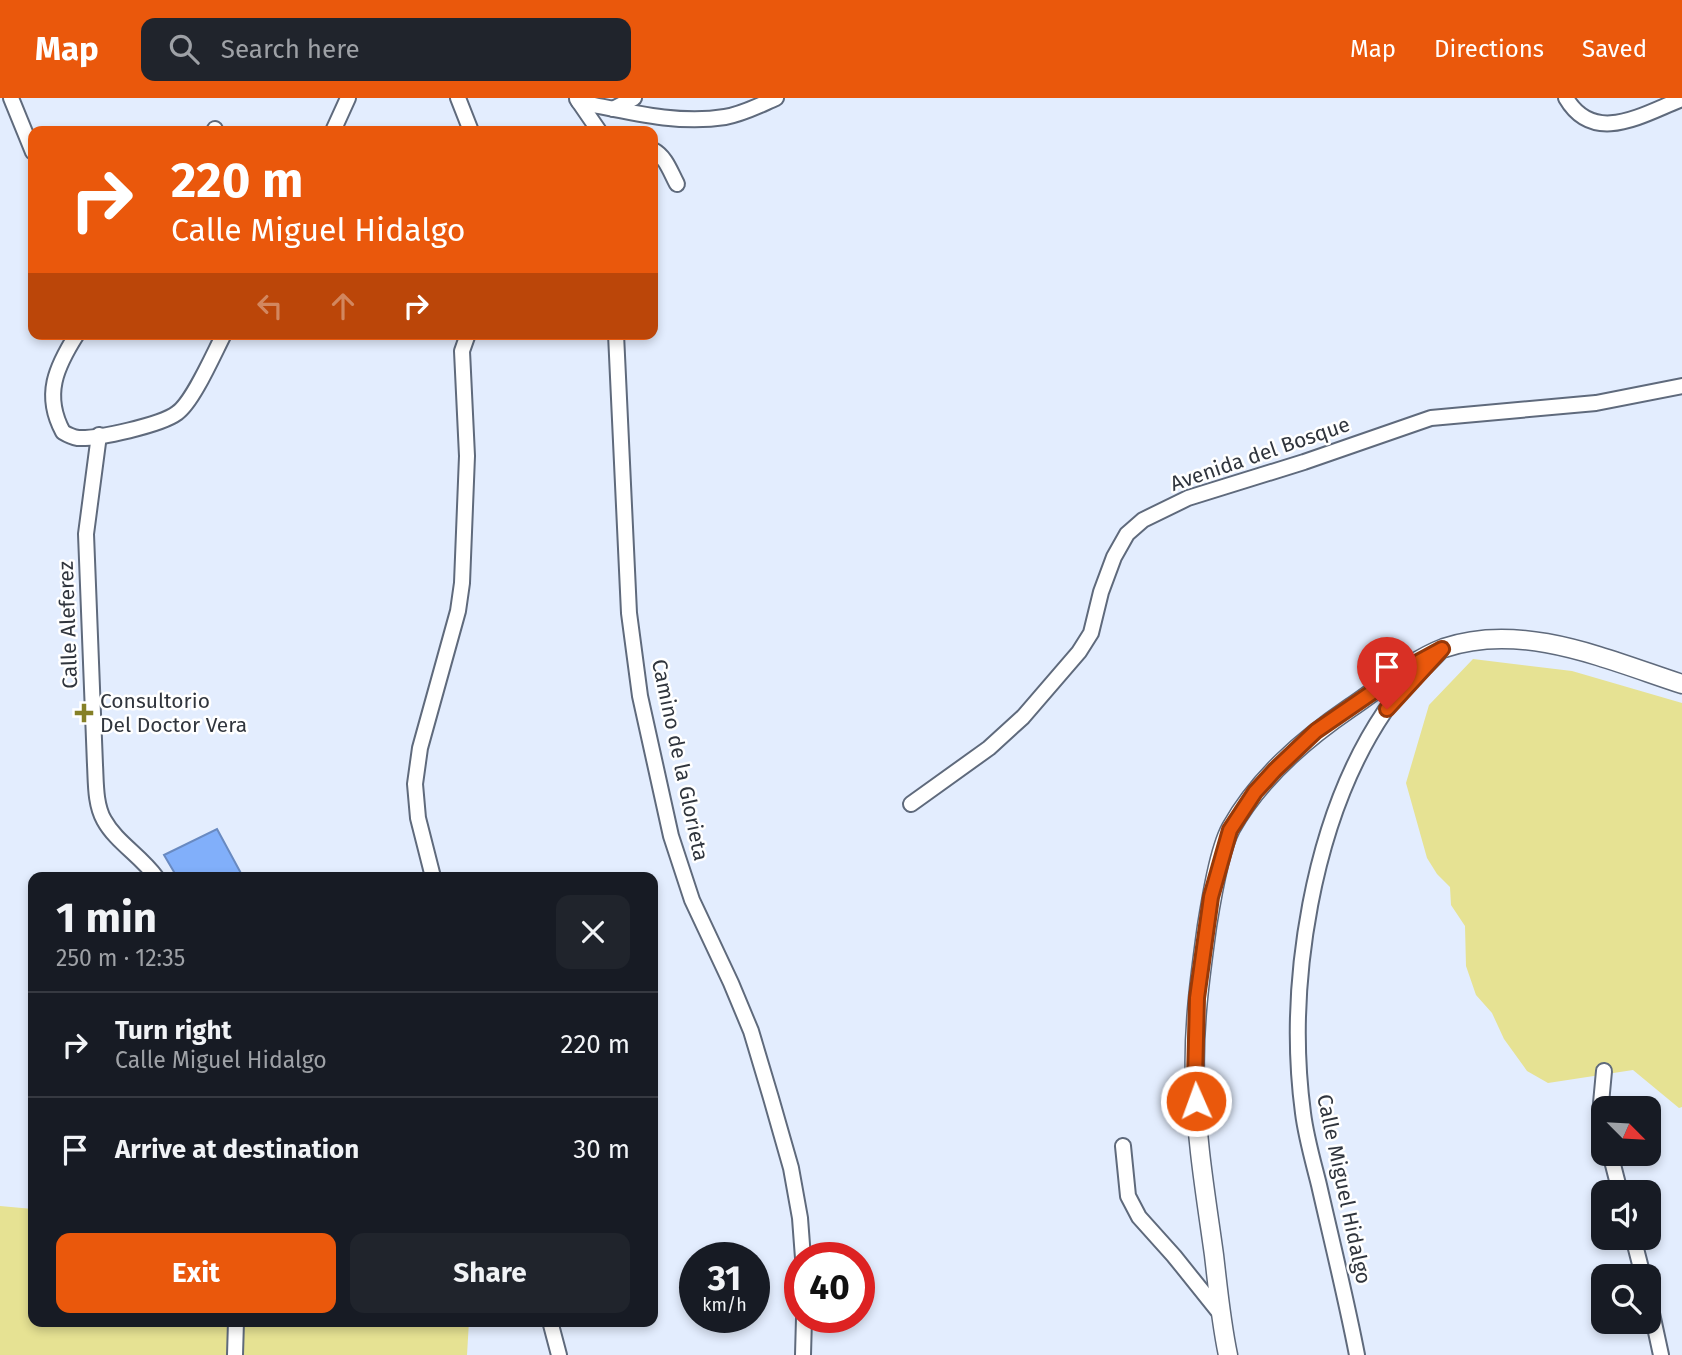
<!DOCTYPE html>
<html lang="en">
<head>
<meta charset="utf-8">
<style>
	:root { --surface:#171b24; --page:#20242c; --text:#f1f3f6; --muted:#9ea1a6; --line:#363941; --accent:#ea580c }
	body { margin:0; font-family:"Fira Sans",sans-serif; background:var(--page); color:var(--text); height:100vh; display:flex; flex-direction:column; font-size:26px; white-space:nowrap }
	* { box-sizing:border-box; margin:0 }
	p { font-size:23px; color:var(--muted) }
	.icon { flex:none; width:38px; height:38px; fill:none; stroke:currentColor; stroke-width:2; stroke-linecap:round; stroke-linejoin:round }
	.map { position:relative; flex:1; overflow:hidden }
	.sheet { position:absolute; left:28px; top:774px; width:630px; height:455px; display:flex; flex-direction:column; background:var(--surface); border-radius:14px; box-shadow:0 4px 10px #0003 }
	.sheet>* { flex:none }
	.banner { position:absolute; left:28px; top:28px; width:630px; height:214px; border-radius:14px; box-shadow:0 4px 10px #0003; background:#ea580c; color:#fff; overflow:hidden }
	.needle { width:46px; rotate:114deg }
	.fabs { position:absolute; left:1591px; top:998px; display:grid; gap:14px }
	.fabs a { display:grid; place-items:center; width:70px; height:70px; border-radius:14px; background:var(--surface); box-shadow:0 4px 10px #0003; font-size:35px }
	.speed { position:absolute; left:679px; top:1144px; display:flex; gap:14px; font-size:35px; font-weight:700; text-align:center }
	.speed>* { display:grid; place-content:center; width:91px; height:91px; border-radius:50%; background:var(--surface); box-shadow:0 4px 10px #0003; line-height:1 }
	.speed small { font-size:18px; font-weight:400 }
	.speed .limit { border:10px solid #d22; background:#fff; color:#111 }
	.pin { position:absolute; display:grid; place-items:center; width:60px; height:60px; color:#fff; margin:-72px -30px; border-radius:50% 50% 50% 0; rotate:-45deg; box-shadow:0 0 7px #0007 }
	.pin .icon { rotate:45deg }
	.me { position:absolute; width:77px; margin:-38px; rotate:358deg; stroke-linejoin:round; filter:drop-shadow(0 0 5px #0008) }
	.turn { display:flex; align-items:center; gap:24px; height:147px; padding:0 28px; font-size:32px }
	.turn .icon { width:91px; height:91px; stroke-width:2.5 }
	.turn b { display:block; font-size:49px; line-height:60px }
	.lanes { display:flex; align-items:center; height:66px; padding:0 28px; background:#0003; justify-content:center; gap:35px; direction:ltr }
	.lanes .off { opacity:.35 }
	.round { display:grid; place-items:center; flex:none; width:74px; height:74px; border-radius:14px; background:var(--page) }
	.headline { display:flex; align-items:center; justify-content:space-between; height:119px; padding:0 28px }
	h1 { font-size:42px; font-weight:700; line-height:52px }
	.button { display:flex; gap:14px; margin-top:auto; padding:14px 28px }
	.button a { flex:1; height:80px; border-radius:14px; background:var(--accent); color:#fff; font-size:28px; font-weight:700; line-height:80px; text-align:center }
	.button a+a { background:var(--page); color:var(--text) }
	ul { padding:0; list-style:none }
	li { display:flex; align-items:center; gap:21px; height:105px; padding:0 28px; border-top:2px solid var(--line) }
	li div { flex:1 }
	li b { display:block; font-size:26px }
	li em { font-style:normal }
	header { display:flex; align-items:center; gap:42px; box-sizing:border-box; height:98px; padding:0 35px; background:var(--accent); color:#fff }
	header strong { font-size:33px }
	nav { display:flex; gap:38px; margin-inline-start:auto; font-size:24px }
	.search { width:490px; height:63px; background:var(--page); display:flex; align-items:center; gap:18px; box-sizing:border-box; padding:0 24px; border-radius:14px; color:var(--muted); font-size:26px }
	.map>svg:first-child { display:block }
	.green { fill:#e6e293 }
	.water { fill:#81affa; stroke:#698ac1; stroke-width:2 }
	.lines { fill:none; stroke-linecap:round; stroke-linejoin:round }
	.minor-casing { stroke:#5f6a7c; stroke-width:18 }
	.tertiary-casing { stroke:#5f6a7c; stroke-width:21 }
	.minor { stroke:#fff; stroke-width:14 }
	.tertiary { stroke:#fff; stroke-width:18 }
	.route-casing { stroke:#983908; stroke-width:18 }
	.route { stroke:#ea580c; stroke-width:12 }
	.poi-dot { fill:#858027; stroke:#fff; stroke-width:2.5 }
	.labels { text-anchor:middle; stroke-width:5; stroke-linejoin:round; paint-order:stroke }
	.street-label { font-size:21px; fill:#30353d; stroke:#fff }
	.poi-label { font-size:21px; fill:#30353d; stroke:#fff; text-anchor:start }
</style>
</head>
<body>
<header>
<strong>Map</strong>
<div class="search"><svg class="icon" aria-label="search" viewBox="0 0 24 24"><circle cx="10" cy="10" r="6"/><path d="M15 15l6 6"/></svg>Search here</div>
<nav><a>Map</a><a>Directions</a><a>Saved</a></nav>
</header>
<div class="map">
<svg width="1682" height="1257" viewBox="0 0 1682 1257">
	<rect width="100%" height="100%" fill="#e3edfe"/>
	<g class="green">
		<path d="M1473,561L1572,573L1682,605V1009L1679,1010L1633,972L1548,985L1527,973L1504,941L1492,915L1476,897L1466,868L1465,828L1451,807L1450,789L1437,776L1427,760L1406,685L1429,607Z"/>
		<path d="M0,1108L33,1111V1223H469L467,1257H0Z"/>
	</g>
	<path class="water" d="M217,731L243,779H177L164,757Z"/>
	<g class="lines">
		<g class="minor-casing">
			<g id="minor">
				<path d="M11,0L33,54"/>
				<path d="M458,0L471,33"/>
				<path d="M1566,0C1594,48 1643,16 1682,1"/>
				<path d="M577,1L599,33"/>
				<path d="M579,4C626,13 677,27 725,19C743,16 760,7 776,0"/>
				<path d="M613,11L634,0"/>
				<path d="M214,33L215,31"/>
				<path d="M333,33L348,0"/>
				<path d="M653,52C666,59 670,73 677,86"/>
				<path d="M77,236C56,269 43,297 63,334C68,337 72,339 78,340C98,341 161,327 177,315C193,304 214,255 224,236"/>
				<path d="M616,236L629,515L640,598L671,738L692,802L731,885L751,933L771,1000L791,1070L800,1120L803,1160"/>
				<path d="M99,337L86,436L95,667C96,684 95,706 104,722C116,744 141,758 156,779"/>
				<path d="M911,706L989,650L1023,619L1079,554L1091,535L1101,494L1114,459L1127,436L1143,422L1188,400L1304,364L1431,320L1596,305L1682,288"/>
				<path d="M433,779L418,720L415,686L420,650L458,513L462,485L467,358L462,253L468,236"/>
				<path d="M1603,1028L1600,1016L1604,973"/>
				<path d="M1123,1048L1128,1098L1139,1119L1174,1158L1219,1214"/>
				<path d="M1610,1055L1620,1094"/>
				<path d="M1633,1139L1643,1178"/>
				<path d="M1648,1197L1661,1257"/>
				<path d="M550,1223L559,1257"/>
				<path d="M235,1257L236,1223"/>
				<path d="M803,1257L804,1220"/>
				<path d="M1357,1257C1346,1200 1332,1144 1319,1087C1313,1063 1306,1039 1303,1015C1286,887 1312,721 1385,613C1400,592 1421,574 1439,555"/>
			</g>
		</g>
		<g class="tertiary-casing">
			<path id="tertiary" d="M1228,1257C1221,1224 1218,1191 1214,1157C1206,1099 1196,1041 1195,982C1193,930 1200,879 1207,828C1211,803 1219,752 1231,730C1259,680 1303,642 1350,610C1380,590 1410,563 1444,550C1522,523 1608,562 1682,586"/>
		</g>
		<use href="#minor" class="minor"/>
		<use href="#tertiary" class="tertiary"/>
	</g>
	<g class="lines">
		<g class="route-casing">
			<path id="route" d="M1196,1003L1195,982L1197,900L1211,799L1230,732L1255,694L1275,672L1316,633L1409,569L1442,551L1387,611"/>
		</g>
		<use href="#route" class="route"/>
	</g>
	<path class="poi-dot" d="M80.5 604.5h7v7h7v7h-7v7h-7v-7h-7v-7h7z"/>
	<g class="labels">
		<g class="street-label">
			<text transform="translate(1260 356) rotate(-19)" y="7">Avenida del Bosque</text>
			<text transform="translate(68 527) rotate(-92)" y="7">Calle Aleferez</text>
			<text transform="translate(680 662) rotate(78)" y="7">Camino de la Glorieta</text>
			<text transform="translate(1344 1091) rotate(78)" y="7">Calle Miguel Hidalgo</text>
		</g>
		<g class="poi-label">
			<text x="100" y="610">Consultorio<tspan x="100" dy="24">Del Doctor Vera</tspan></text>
		</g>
	</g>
</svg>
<div class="fabs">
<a><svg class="needle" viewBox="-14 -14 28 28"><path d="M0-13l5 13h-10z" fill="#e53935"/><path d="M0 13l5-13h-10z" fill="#9ea1a6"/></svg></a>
<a><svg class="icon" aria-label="sound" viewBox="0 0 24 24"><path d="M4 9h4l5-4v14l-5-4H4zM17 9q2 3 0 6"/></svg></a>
<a><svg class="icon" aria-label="search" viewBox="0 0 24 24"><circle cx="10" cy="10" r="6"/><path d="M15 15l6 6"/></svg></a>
</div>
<div class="speed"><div>31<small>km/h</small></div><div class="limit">40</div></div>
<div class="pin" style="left:1387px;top:611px;background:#d93025"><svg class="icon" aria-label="arrive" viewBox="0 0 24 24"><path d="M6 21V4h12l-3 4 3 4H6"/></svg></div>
<svg class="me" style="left:1196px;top:1003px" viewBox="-20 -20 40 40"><circle r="17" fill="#ea580c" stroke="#fff" stroke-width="3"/><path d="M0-11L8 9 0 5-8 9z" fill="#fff"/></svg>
<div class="banner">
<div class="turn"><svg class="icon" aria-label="right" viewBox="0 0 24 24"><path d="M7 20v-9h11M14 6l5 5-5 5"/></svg><div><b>220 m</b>Calle Miguel Hidalgo</div></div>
<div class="lanes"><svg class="icon off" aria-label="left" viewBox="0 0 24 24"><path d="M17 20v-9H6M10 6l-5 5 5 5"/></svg><svg class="icon off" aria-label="ahead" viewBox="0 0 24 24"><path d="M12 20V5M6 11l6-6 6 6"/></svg><svg class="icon" aria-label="right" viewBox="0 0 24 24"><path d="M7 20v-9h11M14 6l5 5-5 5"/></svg></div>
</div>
<section class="sheet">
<div class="headline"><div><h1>1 min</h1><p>250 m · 12:35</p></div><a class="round"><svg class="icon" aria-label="close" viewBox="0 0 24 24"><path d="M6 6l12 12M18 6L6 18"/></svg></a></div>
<ul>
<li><svg class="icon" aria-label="right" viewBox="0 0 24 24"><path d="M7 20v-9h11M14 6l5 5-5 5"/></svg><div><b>Turn right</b><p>Calle Miguel Hidalgo</p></div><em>220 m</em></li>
<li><svg class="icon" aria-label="arrive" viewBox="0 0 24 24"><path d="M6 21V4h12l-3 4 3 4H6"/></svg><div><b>Arrive at destination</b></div><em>30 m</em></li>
</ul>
<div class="button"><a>Exit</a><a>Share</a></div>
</section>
</div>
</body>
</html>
